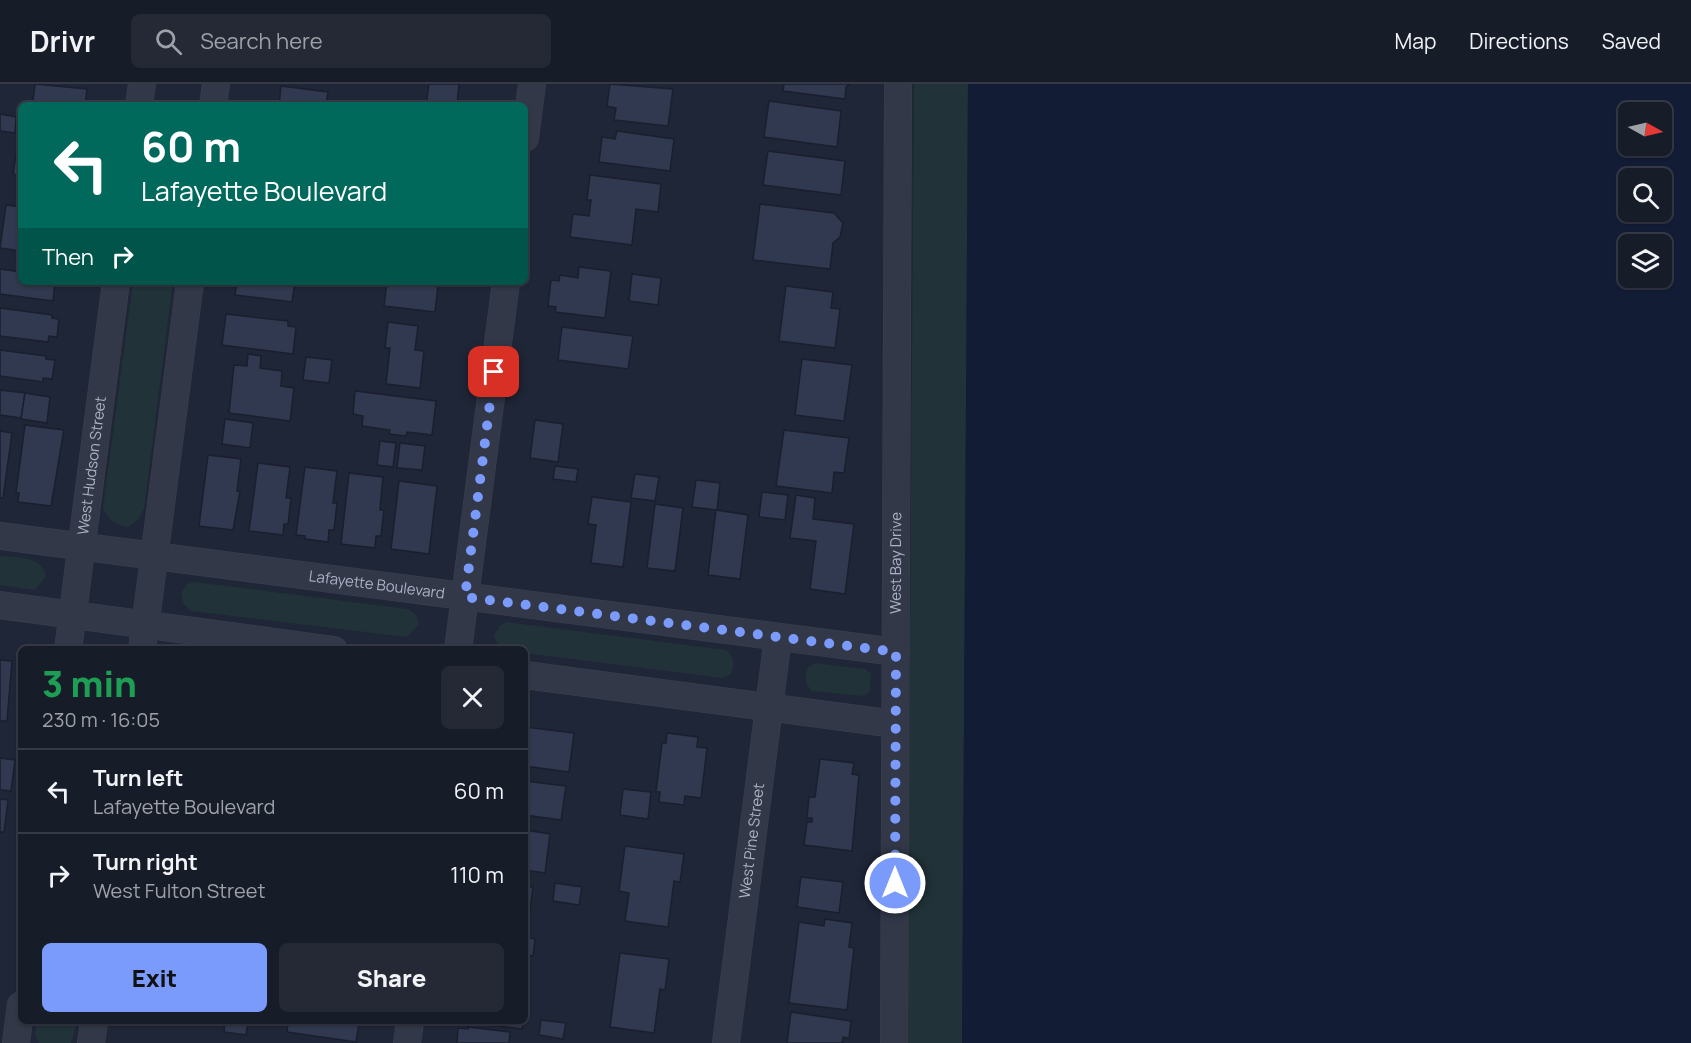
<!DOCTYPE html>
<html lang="en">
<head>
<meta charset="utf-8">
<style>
	:root { --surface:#171c29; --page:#242935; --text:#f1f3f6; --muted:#9ea1a8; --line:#363a46; --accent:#7a9afc }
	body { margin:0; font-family:Manrope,sans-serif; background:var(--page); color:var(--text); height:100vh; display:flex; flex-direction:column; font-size:22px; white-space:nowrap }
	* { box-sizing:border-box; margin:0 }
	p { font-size:20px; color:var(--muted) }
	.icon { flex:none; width:33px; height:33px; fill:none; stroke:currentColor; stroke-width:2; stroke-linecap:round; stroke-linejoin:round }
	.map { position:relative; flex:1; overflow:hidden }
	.drawer { position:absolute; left:18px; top:562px; width:510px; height:378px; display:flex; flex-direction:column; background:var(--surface); border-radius:9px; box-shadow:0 2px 4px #0004,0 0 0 2px var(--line) }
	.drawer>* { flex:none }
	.hud { position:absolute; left:18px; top:18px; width:510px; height:183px; border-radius:9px; box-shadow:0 2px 4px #0004,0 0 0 2px var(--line); background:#00695c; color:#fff; overflow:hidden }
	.needle { width:39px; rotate:98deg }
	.tools { position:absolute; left:1618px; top:18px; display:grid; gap:12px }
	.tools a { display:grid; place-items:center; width:54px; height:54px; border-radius:9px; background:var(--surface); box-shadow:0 2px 4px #0004,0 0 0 2px var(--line); font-size:30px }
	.pin { position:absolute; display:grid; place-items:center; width:51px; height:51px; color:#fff; margin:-26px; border-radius:12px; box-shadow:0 3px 9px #0006 }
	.me { position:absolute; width:66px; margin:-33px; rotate:0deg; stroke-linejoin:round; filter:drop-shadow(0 0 4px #0008) }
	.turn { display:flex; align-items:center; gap:21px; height:126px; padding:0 24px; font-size:27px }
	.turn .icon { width:78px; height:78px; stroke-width:2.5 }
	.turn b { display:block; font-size:42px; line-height:51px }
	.then { display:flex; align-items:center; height:57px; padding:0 24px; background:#0003; gap:12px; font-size:22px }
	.round { display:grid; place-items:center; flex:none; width:63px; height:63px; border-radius:9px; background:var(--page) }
	.overview { display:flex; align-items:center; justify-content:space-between; height:102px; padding:0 24px }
	h1 { font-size:36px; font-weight:800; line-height:45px; color:#1e9e55 }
	.action { display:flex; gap:12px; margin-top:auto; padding:12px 24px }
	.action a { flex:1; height:69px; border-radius:9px; background:var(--accent); color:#111; font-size:24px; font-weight:800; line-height:69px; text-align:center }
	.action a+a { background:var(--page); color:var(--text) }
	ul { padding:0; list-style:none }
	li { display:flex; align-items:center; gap:18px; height:84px; padding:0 24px; border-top:2px solid var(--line) }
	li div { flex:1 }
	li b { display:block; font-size:22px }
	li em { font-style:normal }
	header { display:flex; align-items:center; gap:36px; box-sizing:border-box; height:84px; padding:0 30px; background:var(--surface); border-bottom:2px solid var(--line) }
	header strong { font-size:28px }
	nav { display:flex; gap:33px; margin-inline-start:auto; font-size:21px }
	.search { width:420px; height:54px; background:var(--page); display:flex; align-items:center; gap:15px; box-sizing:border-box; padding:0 21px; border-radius:9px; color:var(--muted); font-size:22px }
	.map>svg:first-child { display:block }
	.green { fill:#213238 }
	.water { fill:#121c35; fill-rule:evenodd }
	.building { fill:#30394f; stroke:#1a1f2e; stroke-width:1.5 }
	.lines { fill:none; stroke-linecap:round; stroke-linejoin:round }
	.minor-casing { stroke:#3c4151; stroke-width:28 }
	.minor { stroke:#323848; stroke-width:27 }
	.route { stroke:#7a9afc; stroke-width:10; stroke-dasharray:0 18 }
	.labels { text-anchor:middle; stroke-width:6; stroke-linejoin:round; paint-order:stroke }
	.street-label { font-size:15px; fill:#acb2c5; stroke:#181e2c }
</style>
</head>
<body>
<header>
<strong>Drivr</strong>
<div class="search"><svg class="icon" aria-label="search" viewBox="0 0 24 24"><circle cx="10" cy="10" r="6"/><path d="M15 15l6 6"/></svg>Search here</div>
<nav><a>Map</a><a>Directions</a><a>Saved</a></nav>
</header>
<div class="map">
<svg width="1691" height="959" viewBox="0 0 1691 959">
	<rect width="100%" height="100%" fill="#1f2637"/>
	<g class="green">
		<path d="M914,0H968L962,959H907Z"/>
		<path d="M133,198H173L144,425L138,436L129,443C115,441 109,437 103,424Z"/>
		<path d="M0,472C18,474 41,471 46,492L35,506L0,501Z"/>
		<path d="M194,498L408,525L416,531L419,540L407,553L191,527L183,519L181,509L187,500Z"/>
		<path d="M506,538L726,566C735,574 735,580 731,590L722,594L525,569V566C510,566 499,568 494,552L499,542Z"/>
		<path d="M815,579L865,585L871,590L870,607L864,612L812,607C804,599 804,593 808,583Z"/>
		<path d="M37,938H77L71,959H39L35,950Z"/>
	</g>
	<path class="water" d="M968,0H1691V959H962ZM1629,28H1662V62H1629ZM1629,94H1662V128H1629ZM1629,160H1662V194H1629Z"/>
	<g class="building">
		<path d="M35,0L87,5L85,21H43V19L33,17Z"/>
		<path d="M429,0H459L457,21H426Z"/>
		<path d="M610,0L673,5L668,42L614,36L616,24L607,22Z"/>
		<path d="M784,0H850L846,3L845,15L783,7Z"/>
		<path d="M281,2L328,8L326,21H279Z"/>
		<path d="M769,17L841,27L837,63L764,53Z"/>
		<path d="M0,30L16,33L15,49L0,47Z"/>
		<path d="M617,47L674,55L670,87L599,78L602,53L615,55Z"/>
		<path d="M18,58H21V92L13,90Z"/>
		<path d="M768,67L845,77L841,111L763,101Z"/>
		<path d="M590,91L661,100L658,128L636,125L632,161L570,153L573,130L589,132L591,116H587Z"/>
		<path d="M760,120L834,129L843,139L840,153L833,159L830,185L753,176Z"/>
		<path d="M6,121L21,123V167L0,164Z"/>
		<path d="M579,183L611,187L605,234L555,228L556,223L548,222L551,196L559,197L560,191L578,194Z"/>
		<path d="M0,185L21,188V198H55L53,217L0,210Z"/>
		<path d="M632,190L661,194L658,221L629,217Z"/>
		<path d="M237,198H295L292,218L235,211Z"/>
		<path d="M387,198H443V201H438L435,228L384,222Z"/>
		<path d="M786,202L833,208L831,224L840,225L835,264L779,257Z"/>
		<path d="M0,224L52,231V234L59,235L57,253L49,252L48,258L0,252Z"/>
		<path d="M226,230L288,237V242L296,243L293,270L222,261Z"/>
		<path d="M388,238L418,242L415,266L424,267L420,304L386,300L390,264H385Z"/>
		<path d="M562,243L633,252L628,285L558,276Z"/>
		<path d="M0,266L46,272V275L55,276L52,295L43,294V298L0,292Z"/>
		<path d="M248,270L261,272L260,284L282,287L281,302L294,304L290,337L229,329L234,281L247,282Z"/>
		<path d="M306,273L332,276L329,299L303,296Z"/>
		<path d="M802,275L852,281L844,337L795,331Z"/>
		<path d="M0,306L25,309L21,334L0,331Z"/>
		<path d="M355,307L436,317L432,351L407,348L406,352L389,350L390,346L362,342L363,332L353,330Z"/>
		<path d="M25,309L50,313L47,339L21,335Z"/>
		<path d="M225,335L253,339L250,364L222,360Z"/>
		<path d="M535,336L563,340L558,378L530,374Z"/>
		<path d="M25,341L64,346L51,422L18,418L19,409H16Z"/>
		<path d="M0,342V347L12,349L3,414H0Z"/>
		<path d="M784,346L849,354L844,389L834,388L832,409L776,402Z"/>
		<path d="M380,357L396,359L393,383L377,381Z"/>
		<path d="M400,359L425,362L422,386L397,384Z"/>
		<path d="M208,371L241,375L237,407H240L233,446L199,442Z"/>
		<path d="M258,379L290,383L286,414H291L288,440H284L283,451L249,447Z"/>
		<path d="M555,382L578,385L576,398L553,395Z"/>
		<path d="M305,383L337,387L333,419H337L334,446H329L328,458L305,455V452L296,451Z"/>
		<path d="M349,389L383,393L380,426H384L381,452H376L375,464L341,460Z"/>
		<path d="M635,390L659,393L655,417L631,414Z"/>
		<path d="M696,396L720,399L717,426L692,423Z"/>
		<path d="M399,397L437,402L429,470L391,465Z"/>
		<path d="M762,408L788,411L785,436L759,433Z"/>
		<path d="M796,411L815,414L813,435L854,440L845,510L810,505L816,457L790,454Z"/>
		<path d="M592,413L631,418L623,483L591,479L596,441L588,440Z"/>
		<path d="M655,420L683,424L675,487L647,484Z"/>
		<path d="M716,426L748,431L740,495L708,491Z"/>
		<path d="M0,576L12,577L7,637H0Z"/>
		<path d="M525,643L574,649L569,688L525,682Z"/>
		<path d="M667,649L698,653L697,663L707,664L701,714L685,712L684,721L659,718L660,708H656L662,659H666Z"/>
		<path d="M0,674L15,676L11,707L0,706Z"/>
		<path d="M820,675L854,679L852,690L859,691L852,767L804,761L807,738H812V734H807L809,713H815Z"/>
		<path d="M525,697L566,702L561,736L525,731Z"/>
		<path d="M623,705L651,708L648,735L620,731Z"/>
		<path d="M0,715L8,716L4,748H0Z"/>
		<path d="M525,746L550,750L545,789L525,786Z"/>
		<path d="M625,762L684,770L680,798L674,797L668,843L625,837L629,809L619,807Z"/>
		<path d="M801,793L843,798L839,829L797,823Z"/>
		<path d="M555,799L582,803L579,821L553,817Z"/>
		<path d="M525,802L533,803L529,835H525Z"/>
		<path d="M825,835L852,839L849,863L854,864L847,926L789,919L799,838L824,842Z"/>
		<path d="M525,853L535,855L533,872L525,871Z"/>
		<path d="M620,869L669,875L665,906L660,905L654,949L610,943Z"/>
		<path d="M791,928L851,937L849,954L843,953L842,959H787Z"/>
		<path d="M541,936L566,939L563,955L539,951Z"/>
		<path d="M225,938H248L246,951L224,948Z"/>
		<path d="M288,938H359L356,958L287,948Z"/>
		<path d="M468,938H523L522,945Z"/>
		<path d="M468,943L510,948L509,959H457L458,944L468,945Z"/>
	</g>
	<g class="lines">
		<g class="minor-casing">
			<g id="minor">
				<path d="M139,21L142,0"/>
				<path d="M213,21L216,0"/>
				<path d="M525,54L532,0"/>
				<path id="s1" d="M0,452L896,568"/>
				<path d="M0,521L334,566"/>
				<path id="s2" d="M68,566L116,198"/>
				<path d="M142,566L190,198"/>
				<path d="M458,566L506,198"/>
				<path d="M525,591L895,640"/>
				<path d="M16,959L21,921"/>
				<path d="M91,959L94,938"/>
				<path d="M407,959L410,938"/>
				<path id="s3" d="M726,959L778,553"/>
				<path id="s4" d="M894,959L898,0"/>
			</g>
		</g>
		<use href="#minor" class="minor"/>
	</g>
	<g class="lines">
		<path class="route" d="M494,288L465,513L896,568L895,799"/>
	</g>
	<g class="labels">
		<g class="street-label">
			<text dy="5" stroke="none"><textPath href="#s2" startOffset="186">West Hudson Street</textPath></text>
			<text dy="5" stroke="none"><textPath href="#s4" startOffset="480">West Bay Drive</textPath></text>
			<text dy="5" stroke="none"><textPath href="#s1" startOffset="380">Lafayette Boulevard</textPath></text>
			<text dy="5" stroke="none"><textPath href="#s3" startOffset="204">West Pine Street</textPath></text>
		</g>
	</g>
</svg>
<div class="tools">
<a><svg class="needle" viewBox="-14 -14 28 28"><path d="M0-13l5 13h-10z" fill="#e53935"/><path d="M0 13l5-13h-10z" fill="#9ea1a8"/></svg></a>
<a><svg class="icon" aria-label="search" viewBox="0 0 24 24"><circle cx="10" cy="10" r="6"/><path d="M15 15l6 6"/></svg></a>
<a><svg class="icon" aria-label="layers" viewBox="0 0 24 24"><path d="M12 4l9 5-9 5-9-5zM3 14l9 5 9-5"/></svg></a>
</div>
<div class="pin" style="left:494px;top:288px;background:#d93025"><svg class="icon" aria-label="arrive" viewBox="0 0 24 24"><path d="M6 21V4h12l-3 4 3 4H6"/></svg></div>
<svg class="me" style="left:895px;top:799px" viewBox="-20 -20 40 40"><circle r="17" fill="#7a9afc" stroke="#fff" stroke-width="3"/><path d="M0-11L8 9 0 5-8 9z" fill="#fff"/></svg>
<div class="hud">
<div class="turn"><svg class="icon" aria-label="left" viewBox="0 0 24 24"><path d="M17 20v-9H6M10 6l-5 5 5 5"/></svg><div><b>60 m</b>Lafayette Boulevard</div></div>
<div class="then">Then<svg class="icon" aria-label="right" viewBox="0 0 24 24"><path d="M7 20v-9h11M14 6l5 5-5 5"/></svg></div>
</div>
<section class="drawer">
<div class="overview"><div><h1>3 min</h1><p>230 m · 16:05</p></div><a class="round"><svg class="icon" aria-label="close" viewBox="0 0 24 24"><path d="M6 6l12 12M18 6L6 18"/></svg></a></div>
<ul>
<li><svg class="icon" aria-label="left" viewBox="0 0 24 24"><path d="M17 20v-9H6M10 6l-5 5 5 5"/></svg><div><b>Turn left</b><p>Lafayette Boulevard</p></div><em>60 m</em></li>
<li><svg class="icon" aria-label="right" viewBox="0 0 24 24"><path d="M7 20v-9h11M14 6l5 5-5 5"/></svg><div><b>Turn right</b><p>West Fulton Street</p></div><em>110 m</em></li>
</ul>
<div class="action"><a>Exit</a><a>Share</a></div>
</section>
</div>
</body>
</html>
